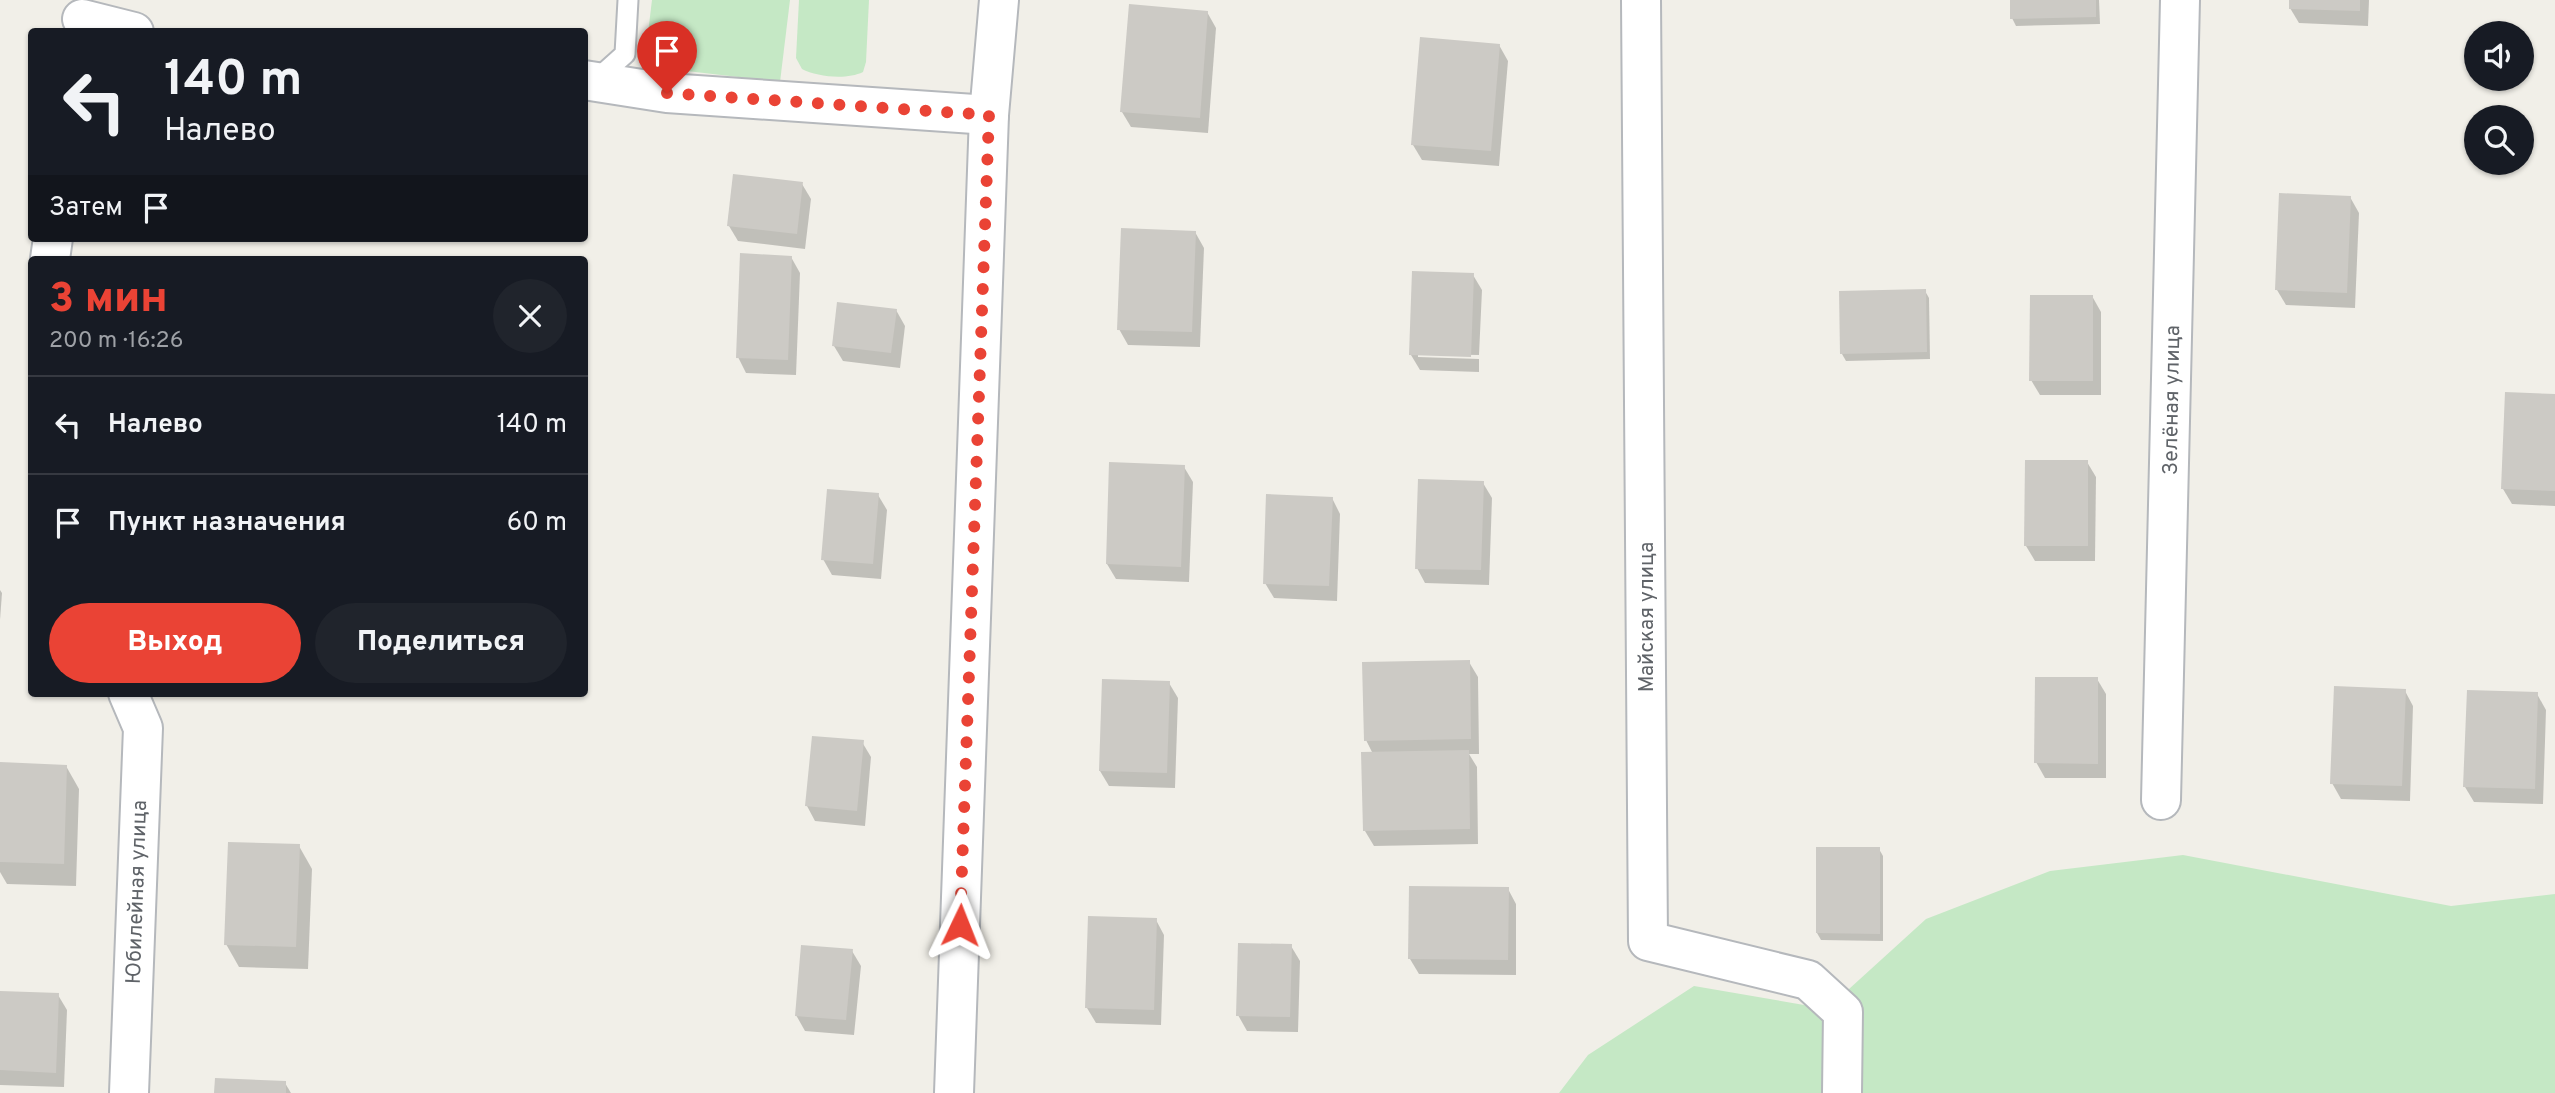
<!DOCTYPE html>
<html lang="ru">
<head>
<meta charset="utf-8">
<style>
	:root { --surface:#171b24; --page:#20242c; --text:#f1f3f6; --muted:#9ea1a6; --line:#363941; --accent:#ea4335 }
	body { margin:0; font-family:Overpass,sans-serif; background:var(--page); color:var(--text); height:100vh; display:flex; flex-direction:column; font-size:26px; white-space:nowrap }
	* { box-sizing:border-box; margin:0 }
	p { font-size:23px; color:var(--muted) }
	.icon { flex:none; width:38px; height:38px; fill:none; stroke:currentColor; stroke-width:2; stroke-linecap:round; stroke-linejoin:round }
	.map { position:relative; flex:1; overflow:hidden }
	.sheet { position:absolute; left:28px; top:256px; width:560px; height:441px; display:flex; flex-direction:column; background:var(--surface); border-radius:7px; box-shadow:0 2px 5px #0004 }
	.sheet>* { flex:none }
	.guide { position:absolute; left:28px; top:28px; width:560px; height:214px; border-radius:7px; box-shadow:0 2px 5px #0004; background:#171b24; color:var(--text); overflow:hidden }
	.tools { position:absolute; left:2464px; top:21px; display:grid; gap:14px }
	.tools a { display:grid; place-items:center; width:70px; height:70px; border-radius:50%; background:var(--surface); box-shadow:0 2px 5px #0004; font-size:35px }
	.pin { position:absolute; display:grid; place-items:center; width:60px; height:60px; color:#fff; margin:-72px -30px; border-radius:50% 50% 50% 0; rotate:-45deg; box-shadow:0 0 7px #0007 }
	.pin .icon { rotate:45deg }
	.me { position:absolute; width:77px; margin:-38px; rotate:2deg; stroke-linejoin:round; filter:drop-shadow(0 0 5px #0008) }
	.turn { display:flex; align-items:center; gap:24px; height:147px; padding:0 21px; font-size:32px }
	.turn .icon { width:91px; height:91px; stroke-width:2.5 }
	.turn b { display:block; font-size:49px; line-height:60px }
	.then { display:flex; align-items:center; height:66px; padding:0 21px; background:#0003; gap:14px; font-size:26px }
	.round { display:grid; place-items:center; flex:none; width:74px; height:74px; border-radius:37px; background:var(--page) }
	.overview { display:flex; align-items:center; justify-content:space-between; height:119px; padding:0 21px }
	h1 { font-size:42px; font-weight:800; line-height:52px; color:var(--accent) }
	.button { display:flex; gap:14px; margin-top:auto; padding:14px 21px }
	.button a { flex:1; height:80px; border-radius:42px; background:var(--accent); color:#fff; font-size:28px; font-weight:800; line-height:80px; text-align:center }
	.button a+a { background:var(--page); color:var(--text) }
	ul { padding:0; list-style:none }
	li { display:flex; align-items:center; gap:21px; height:98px; padding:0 21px; border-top:2px solid var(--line) }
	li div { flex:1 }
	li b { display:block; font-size:26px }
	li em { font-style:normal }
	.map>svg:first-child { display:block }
	.green { fill:#c5e8c5 }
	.shadow { fill:#0003 }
	.building { fill:#cccac5 }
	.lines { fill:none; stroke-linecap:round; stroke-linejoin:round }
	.lane-casing { stroke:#b5b8bc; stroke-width:23 }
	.street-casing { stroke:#b5b8bc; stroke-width:42 }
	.lane { stroke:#fff; stroke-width:19 }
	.street { stroke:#fff; stroke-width:38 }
	.route { stroke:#ea4335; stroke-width:12; stroke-dasharray:0 21.6 }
	.labels { text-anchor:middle; stroke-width:7; stroke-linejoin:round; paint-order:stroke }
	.street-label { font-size:21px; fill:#5f6368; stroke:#fff }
</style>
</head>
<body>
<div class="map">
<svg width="2555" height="1093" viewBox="0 0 2555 1093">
	<rect width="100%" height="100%" fill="#f1efe8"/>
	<g class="green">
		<path d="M652,0H790L780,82L644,66Z"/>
		<path d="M799,0H869L866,62L863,72C847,80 817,77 802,69L796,58Z"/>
		<path d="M2183,855L2451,906L2555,894V1093H1559L1588,1055L1694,986L1827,1009L1926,919L2050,871Z"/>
	</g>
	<g class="shadow">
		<path d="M2011,0H2099L2100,24L2016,26L2012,18Z"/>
		<path d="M2291,0H2369L2368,26L2299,23L2290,8Z"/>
		<path d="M1207,12L1216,28L1208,133L1131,127L1122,112Z"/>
		<path d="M1499,45L1508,61L1499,166L1422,160L1413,145Z"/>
		<path d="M802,184L811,199L805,249L738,241L729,226Z"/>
		<path d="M2350,197L2359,213L2355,308L2286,305L2277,290Z"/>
		<path d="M1195,232L1204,248L1200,347L1128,345L1119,329Z"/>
		<path d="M791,257L800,273L796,375L746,373L738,357Z"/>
		<path d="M1473,275L1482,290L1479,355L1418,354V357L1479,359V372L1420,370L1411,355Z"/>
		<path d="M1925,291L1929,298L1930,359L1846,361L1842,354L1841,292Z"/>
		<path d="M2092,296L2101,312V395H2040L2031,380Z"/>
		<path d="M896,310L905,326L900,368L843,361L834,346Z"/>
		<path d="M2555,396V506L2512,504L2503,489Z"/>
		<path d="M2087,462L2096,477L2095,561H2035L2026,546Z"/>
		<path d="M1184,467L1193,482L1189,582L1116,579L1107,564Z"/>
		<path d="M1483,483L1492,498L1489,585L1425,583L1417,568Z"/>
		<path d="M878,495L887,510L881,579L832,575L823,559Z"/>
		<path d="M1332,498L1340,514L1337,601L1274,598L1265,583Z"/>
		<path d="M0,590L2,593L0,620Z"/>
		<path d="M1469,662L1478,677L1479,754H1469L1477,767L1478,844L1374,846L1365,831L1373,754L1366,740Z"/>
		<path d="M2097,679L2106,694V778H2045L2036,762Z"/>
		<path d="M1169,683L1178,698L1175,788L1109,786L1100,771Z"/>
		<path d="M2405,691L2413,706L2410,801L2341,799L2332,783Z"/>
		<path d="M2537,694L2546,710L2543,804L2474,802L2465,787Z"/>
		<path d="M862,742L871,757L865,826L815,821L807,806Z"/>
		<path d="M0,764L66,766L79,789L76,886L7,884L0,872Z"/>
		<path d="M299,846L312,869L308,969L239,967L226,944Z"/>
		<path d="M1879,849L1883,856V941L1821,940L1817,933Z"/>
		<path d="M1508,889L1516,904V975L1419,974L1410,959Z"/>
		<path d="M1156,920L1164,935L1161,1025L1096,1023L1087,1008Z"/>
		<path d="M1291,946L1300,961L1298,1032L1247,1031L1238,1015Z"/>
		<path d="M852,951L861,966L854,1035L805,1031L796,1015Z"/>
		<path d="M0,992L58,995L67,1010L64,1087L0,1085Z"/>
		<path d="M285,1083L291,1093H216Z"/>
	</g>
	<g class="building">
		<path d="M2010,0H2096V17L2010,19Z"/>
		<path d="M2289,0H2360V11L2289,9Z"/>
		<path d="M1129,4L1208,11L1200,118L1120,112Z"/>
		<path d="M1420,37L1500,44L1491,151L1411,145Z"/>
		<path d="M733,174L803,182L797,234L727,226Z"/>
		<path d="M2279,193L2351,196L2347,293L2275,290Z"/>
		<path d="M1121,228L1196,231L1192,332L1117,330Z"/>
		<path d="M740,253L792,256L788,360L736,358Z"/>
		<path d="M1412,271L1474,273L1471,357L1409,355Z"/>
		<path d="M1926,289L1927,352L1840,354L1839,291Z"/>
		<path d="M2030,295H2093V381H2029Z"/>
		<path d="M837,302L897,309L891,353L832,346Z"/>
		<path d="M2505,392L2555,394V491L2501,489Z"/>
		<path d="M2025,460H2088V546H2024Z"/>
		<path d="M1109,462L1185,465L1181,567L1106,564Z"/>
		<path d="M1418,479L1484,481L1481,570L1415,569Z"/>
		<path d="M827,489L879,493L873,564L821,560Z"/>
		<path d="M1266,494L1333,497L1329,586L1263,584Z"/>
		<path d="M1470,660L1471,739L1364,741L1362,662Z"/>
		<path d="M2035,677H2098V764L2034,763Z"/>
		<path d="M1102,679L1170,681L1167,773L1099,771Z"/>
		<path d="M2334,686L2406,689L2402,786L2330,784Z"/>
		<path d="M2467,690L2538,692L2535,789L2463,787Z"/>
		<path d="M812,736L864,740L857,811L805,806Z"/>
		<path d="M1469,750L1470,829L1363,831L1361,752Z"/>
		<path d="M0,762L67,765L64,864L0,862Z"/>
		<path d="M228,842L300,844L296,947L224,945Z"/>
		<path d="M1816,847H1880V934L1816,933Z"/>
		<path d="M1409,886L1509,887L1508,960L1408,959Z"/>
		<path d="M1088,916L1157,918L1154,1010L1085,1008Z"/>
		<path d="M1238,943L1292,944L1290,1017L1236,1016Z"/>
		<path d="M801,945L853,949L846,1020L795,1016Z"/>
		<path d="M0,991L59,993L56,1073L0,1070Z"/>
		<path d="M215,1078L286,1081V1093H214Z"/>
	</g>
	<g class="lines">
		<g class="lane-casing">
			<path id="lane" d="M596,80L625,54L628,0"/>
		</g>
		<g class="street-casing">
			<g id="street">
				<path d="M1641,0L1648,941L1808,980L1843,1012L1842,1093"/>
				<path d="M82,19L134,32"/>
				<path d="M584,80L667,93L989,115"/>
				<path d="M50,259L53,238"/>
				<path d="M128,693L143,728L129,1093"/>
				<path d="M2161,800L2180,0"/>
				<path d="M954,1093L989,115L999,0"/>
			</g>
		</g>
		<use href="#lane" class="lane"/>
		<use href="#street" class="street"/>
	</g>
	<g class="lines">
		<path class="route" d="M667,93L989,115L960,925"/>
	</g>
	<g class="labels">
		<g class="street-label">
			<text transform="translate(2171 400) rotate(-89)" y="7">Зелёная улица</text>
			<text transform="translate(1646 617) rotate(-90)" y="7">Майская улица</text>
			<text transform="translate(136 892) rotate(-88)" y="7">Юбилейная улица</text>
		</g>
	</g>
</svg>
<div class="tools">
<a><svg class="icon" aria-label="sound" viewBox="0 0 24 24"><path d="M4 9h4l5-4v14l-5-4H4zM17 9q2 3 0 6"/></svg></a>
<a><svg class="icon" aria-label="search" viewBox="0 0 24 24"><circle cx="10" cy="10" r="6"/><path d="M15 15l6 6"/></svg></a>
</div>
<div class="pin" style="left:667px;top:93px;background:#d93025"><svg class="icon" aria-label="arrive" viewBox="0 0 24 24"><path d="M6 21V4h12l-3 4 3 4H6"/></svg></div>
<svg class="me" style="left:960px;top:925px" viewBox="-20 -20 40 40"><path d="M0-17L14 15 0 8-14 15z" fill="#ea4335" stroke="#fff" stroke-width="4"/></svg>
<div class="guide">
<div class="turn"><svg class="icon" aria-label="left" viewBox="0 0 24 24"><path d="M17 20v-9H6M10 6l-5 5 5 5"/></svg><div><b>140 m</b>Налево</div></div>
<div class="then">Затем<svg class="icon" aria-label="arrive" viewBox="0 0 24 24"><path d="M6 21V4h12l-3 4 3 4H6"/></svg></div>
</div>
<section class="sheet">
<div class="overview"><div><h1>3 мин</h1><p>200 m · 16:26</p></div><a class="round"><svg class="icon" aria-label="close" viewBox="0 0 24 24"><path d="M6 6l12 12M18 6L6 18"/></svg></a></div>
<ul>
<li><svg class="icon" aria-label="left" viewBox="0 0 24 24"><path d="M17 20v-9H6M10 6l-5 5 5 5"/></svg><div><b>Налево</b></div><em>140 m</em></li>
<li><svg class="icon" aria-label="arrive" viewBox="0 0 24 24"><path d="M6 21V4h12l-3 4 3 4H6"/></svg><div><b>Пункт назначения</b></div><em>60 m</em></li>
</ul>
<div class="button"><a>Выход</a><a>Поделиться</a></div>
</section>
</div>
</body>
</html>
